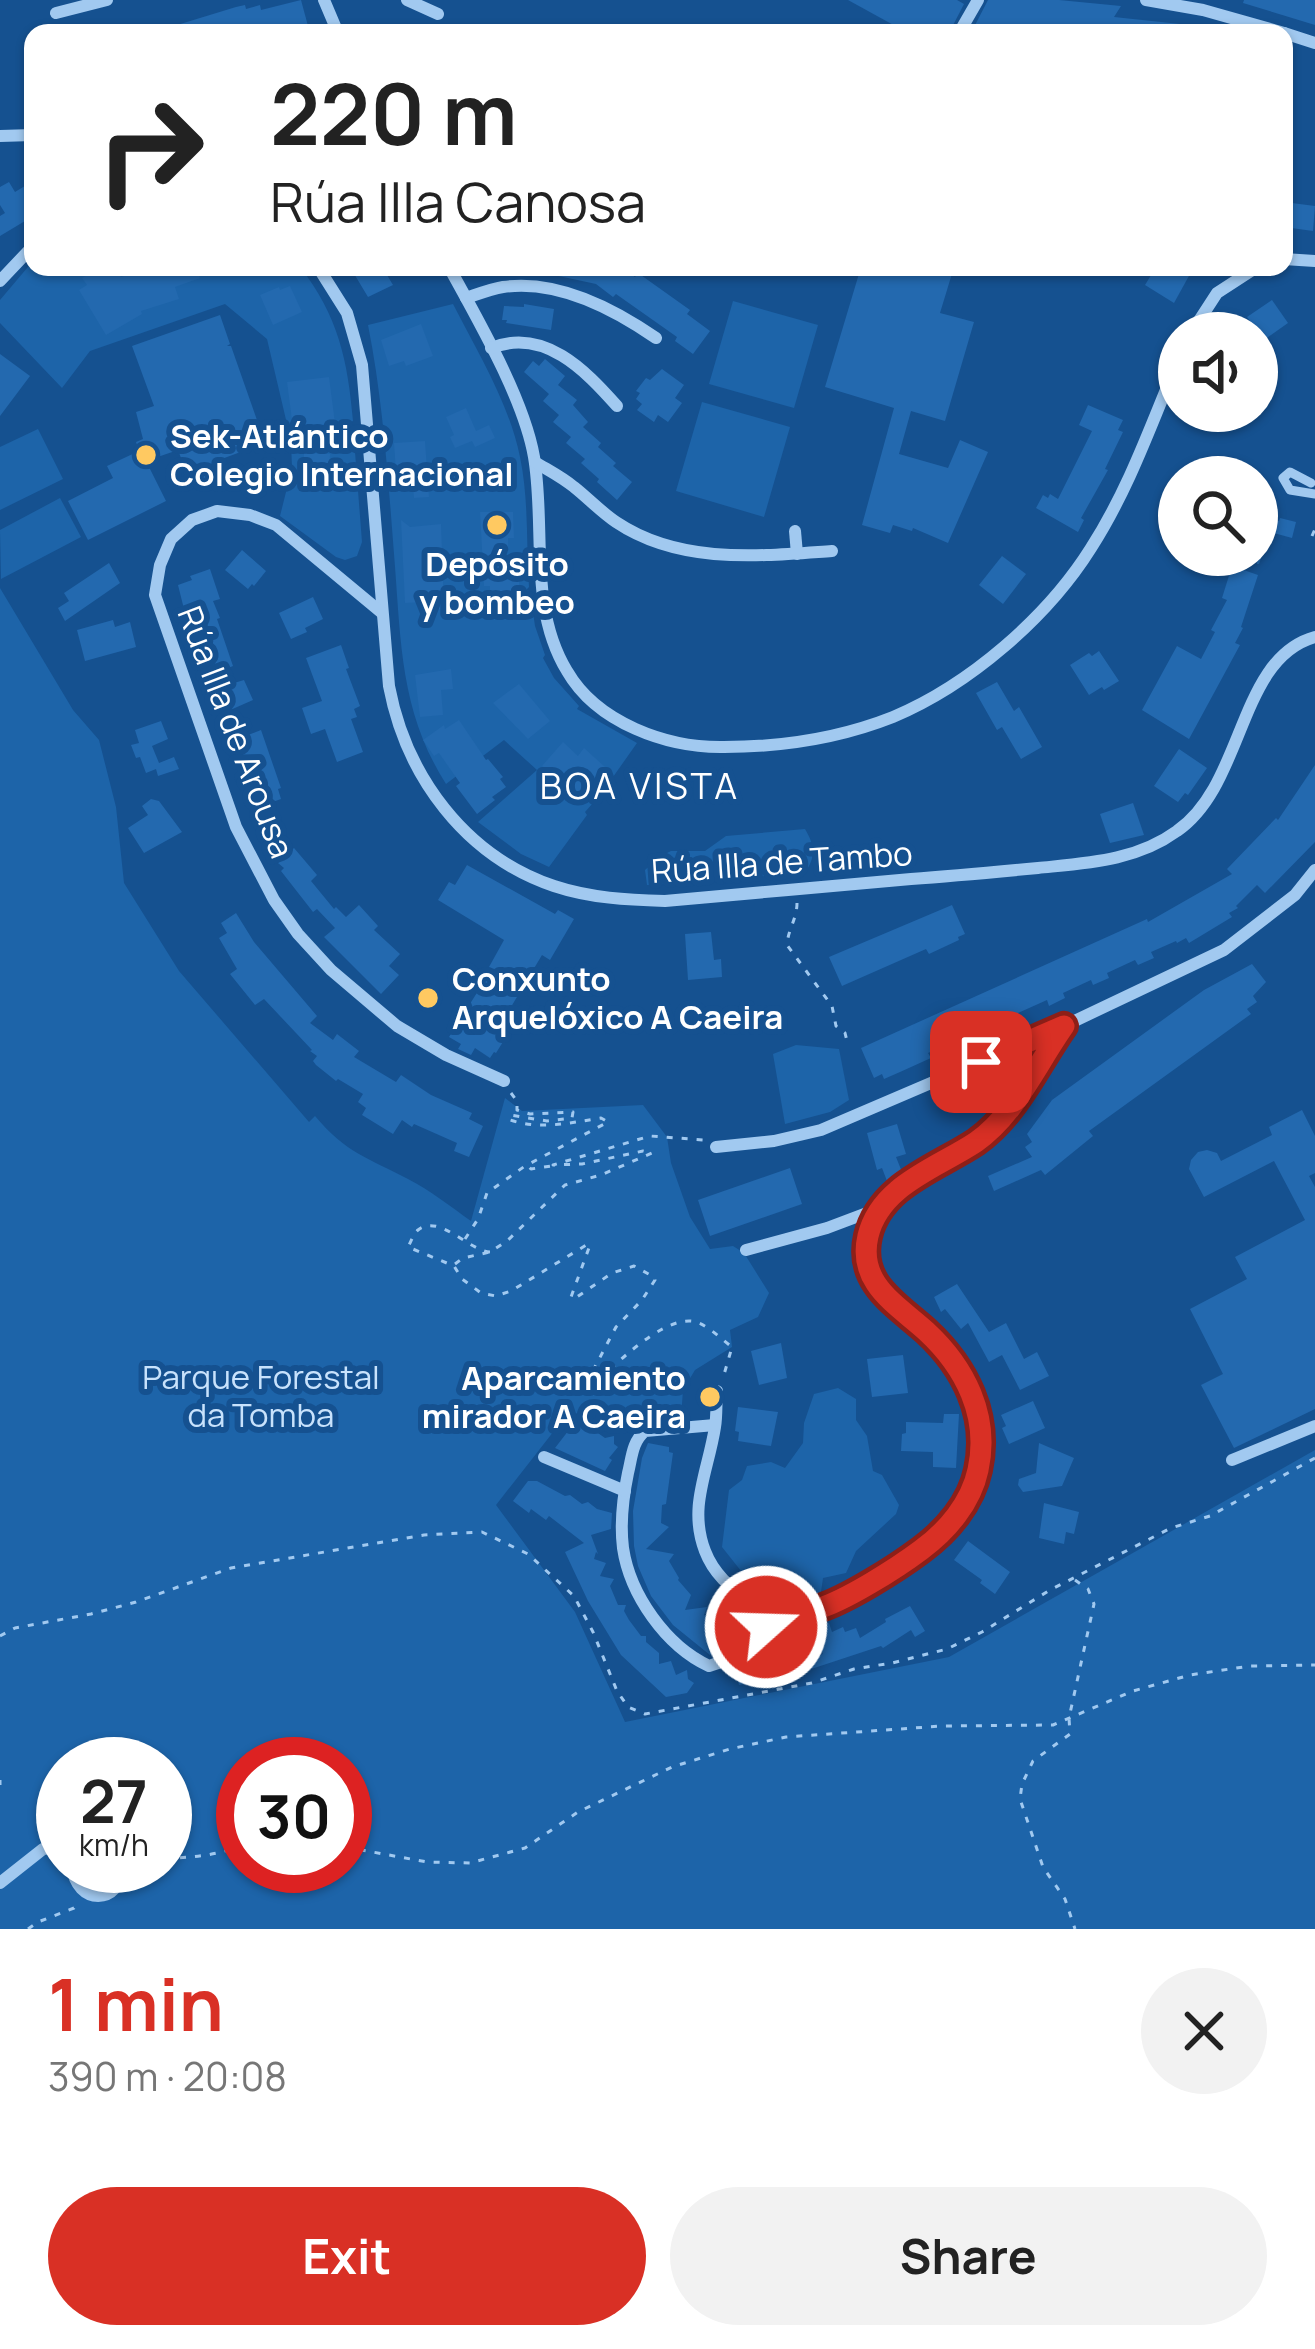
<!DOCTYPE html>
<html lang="en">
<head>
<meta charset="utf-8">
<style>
	:root { --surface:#fff; --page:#f2f2f2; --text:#222; --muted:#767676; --accent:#d93025 }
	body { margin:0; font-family:Manrope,sans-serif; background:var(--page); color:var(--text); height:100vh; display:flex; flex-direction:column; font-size:45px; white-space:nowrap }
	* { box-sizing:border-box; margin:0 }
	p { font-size:39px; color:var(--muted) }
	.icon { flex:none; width:66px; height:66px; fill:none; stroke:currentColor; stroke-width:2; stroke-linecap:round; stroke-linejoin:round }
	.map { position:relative; height:1929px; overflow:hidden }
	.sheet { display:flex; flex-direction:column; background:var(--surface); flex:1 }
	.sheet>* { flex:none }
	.banner { position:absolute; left:24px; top:24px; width:1269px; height:252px; border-radius:24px; box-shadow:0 3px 9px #0004; background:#fff; color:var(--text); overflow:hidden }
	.controls { position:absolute; left:1158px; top:312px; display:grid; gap:24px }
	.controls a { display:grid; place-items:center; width:120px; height:120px; border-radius:50%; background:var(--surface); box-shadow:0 3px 9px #0004; font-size:60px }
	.speed { position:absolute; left:36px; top:1737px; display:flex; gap:24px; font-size:60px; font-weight:700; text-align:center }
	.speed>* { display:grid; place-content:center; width:156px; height:156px; border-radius:50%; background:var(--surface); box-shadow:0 3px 9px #0004; line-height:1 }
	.speed small { font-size:30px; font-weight:400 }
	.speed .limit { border:18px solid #d22; background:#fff; color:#111 }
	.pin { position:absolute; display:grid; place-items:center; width:102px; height:102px; color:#fff; margin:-51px; border-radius:24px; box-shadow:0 6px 18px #0006 }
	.me { position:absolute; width:132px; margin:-66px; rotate:70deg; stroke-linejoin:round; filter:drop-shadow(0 0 9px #0008) }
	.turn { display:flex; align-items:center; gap:42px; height:252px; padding:0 48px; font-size:54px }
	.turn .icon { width:156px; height:156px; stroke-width:2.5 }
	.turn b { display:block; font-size:84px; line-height:102px }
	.round { display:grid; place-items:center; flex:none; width:126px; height:126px; border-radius:63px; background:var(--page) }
	.head { display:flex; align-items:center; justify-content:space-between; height:204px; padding:0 48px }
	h1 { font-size:72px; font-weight:700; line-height:90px; color:var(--accent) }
	.cta { display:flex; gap:24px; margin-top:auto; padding:24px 48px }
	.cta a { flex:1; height:138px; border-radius:72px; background:var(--accent); color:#fff; font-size:48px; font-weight:700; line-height:138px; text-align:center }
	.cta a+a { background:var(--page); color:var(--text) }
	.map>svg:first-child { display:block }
	.green { fill:#1d64a9; fill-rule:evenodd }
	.building { fill:#2369af }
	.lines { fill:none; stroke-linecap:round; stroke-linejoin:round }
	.path { stroke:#a1c9f0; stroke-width:3; stroke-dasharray:6 9; stroke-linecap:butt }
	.lane { stroke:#a1c9f0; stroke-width:9 }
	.street { stroke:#a1c9f0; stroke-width:12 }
	.route-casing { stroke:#8d1f18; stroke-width:30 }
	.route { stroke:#d93025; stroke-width:21 }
	.poi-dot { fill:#ffc961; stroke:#155190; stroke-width:4.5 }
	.labels { text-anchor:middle; stroke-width:12; stroke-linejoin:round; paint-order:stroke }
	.poi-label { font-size:33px; font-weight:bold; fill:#fff; stroke:#155190; text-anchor:start }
	.street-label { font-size:33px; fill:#fff; stroke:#155190 }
	.park-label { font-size:33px; fill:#c8e2fc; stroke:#155190 }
	.neighbourhood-label { font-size:36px; letter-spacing:3px; fill:#fff; stroke:#155190 }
</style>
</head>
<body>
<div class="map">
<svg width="1315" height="1929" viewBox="0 0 1315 1929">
	<rect width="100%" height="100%" fill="#155190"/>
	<g class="green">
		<path d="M33,261V267H300C338,315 348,361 353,421L345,424V439H354L362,542L357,556L345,560L336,557L280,516L292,468L291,441L267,339L225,304L90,351L62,388L0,323V300Z"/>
		<path d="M733,301L818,325L794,408L709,384Z"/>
		<path d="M453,304C478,353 509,403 520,457C529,500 526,544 529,587L526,590L530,591L535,626L545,655L543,658L554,678L579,706L577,709L637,743L601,794L585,812L587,815L549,867L521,854L478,822L537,770L504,740L446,784C399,710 401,638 394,554C388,477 383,401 368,325Z"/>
		<path d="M702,402L790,427L764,517L676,491Z"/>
		<path d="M38,429L63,479L0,510V447Z"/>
		<path d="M60,498L81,537L1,579L0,530Z"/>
		<path d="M0,588L73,710L99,740L116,807L124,883L179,971L309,1122L315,1116C346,1153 368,1158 408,1179C430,1190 451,1207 471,1221L505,1098L522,1111L643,1105L667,1137L671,1163L690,1217L710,1249L733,1246L744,1253L769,1293L758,1317L730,1330L732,1347L695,1370L683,1390L681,1418L568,1413L496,1505L575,1612L625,1722L949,1657L1315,1450V1929H0ZM63,1764H165V1866H63ZM243,1764H345V1866H243Z"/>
		<path d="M805,829C815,846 816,856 805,873L647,885L645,870L661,856L671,851H705L726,836Z"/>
		<path d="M796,1045L839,1049L849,1100L830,1112L785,1124L773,1054Z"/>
		<path d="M838,1388L856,1399V1420L867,1436L873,1471L882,1475L899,1505L896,1514L856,1551L846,1573L823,1578L821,1592L812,1596L781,1599L778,1585L770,1578L749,1581L722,1547L729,1490L742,1480L747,1466L771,1462L785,1468L803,1443L804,1423L814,1394Z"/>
	</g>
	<g class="building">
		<path d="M301,0L308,26L293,30L294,33H164V29L236,7L245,5L246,9L260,5L261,10Z"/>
		<path d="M848,0H957L964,4L949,33H908Z"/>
		<path d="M988,0H1059L1121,6L1114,17L1180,24V33H971Z"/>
		<path d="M1244,0H1315V25L1243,3Z"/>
		<path d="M33,181V210L27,214L30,218L0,236V216L5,213L0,205V187L9,182L15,192Z"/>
		<path d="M1284,202L1315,206L1313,231L1284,227Z"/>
		<path d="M102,267L107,273L116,268L121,277L150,267H196L200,278L175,287L179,299L141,311L142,314L106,335L79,290L87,285L82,278Z"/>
		<path d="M350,267H376L380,273L384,270L393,285L368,297Z"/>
		<path d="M541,267H581L606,273L610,267H621L635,277L638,273L690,310L687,314L710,331L693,354L675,341L677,337L616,294L613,297L596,284L540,272Z"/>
		<path d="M861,267H954L940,313L974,322L945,421L911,411L899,454L948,468L960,440L988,452L948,543L913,528L912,531L893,525L890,533L862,525L894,408L825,387Z"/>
		<path d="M1156,267H1178L1190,274L1174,303L1145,285Z"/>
		<path d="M290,286L302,312L273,325L260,295L279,287L280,290Z"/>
		<path d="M1272,300L1288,323L1264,340L1247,317Z"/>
		<path d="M524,304L554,309L551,330L506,323L507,320H502L504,306L524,307Z"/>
		<path d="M220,315L230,344L227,346H231L265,443L219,460L222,467L212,470L215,479L192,487L178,450L146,461L166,501L88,540L68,501L113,478L107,466L139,451L136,442L143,439L136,412L154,406L132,346Z"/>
		<path d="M421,324L433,356L406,366L404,361L389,366L381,340Z"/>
		<path d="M0,354L30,376L0,416Z"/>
		<path d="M545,359L565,376L558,385L577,400L573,405L588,422L583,427L601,443L598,447L616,463L613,466L632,482L617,500L597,482L599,479L581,463L585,459L566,443L571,437L553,422L559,415L543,401L549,394L524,372L533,361L539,366Z"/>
		<path d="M662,369L684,385L675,398L682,403L668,422L658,415L654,422L637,410L642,404L636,399L640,393L636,391L646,378L650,380Z"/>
		<path d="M329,377L335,423L293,428L287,382Z"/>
		<path d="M1088,405L1123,420L1118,430L1123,432L1105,469L1108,470L1081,518L1084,520L1078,532L1036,508L1043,495L1048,498L1050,494L1058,499L1092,431L1079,425Z"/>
		<path d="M466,408L476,431L489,425L495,438L475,447L472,441L455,448L450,437L454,435L446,417Z"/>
		<path d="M425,441L429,497L414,498L413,486L397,487L394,443Z"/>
		<path d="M304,453L330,454L329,486L303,484Z"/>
		<path d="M480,512H513L514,538H508V552H505V580L519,579V595L504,597V601H490V586H484Z"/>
		<path d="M1257,514L1279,521L1280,518L1296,522L1292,538L1270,532L1259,564H1257Z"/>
		<path d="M401,520L410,527L441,524L444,609L425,610L424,602L405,603Z"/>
		<path d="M242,550L266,571L254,586L252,584L248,589L225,570Z"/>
		<path d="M1002,556L1026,574L1003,604L979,585Z"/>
		<path d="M109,563L120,583L65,621L58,608L69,601L64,593Z"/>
		<path d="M1232,566L1258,575L1241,627L1243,628L1235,643L1240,645L1189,739L1142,710L1177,646L1201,659L1215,632L1211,630L1227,600L1222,598Z"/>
		<path d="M210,569L220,599L213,601L220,618L217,619L233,666L228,668L234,683L244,680L253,700L228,711L224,702L213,707L197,663L198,658L205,656L195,627L189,629L178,585L192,580L190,576Z"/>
		<path d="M313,597L323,619L305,628L307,632L291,639L279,613Z"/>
		<path d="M113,620L115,627L130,622L136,647L85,661L77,630Z"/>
		<path d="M341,645L349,668L346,669L360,706L354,709L357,717L351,719L363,752L337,762L325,729L311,734L302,708L322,701L306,658Z"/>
		<path d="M1099,651L1119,681L1104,690L1102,687L1089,695L1070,665L1089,653L1092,656Z"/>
		<path d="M451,669L453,689L441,690L443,715L420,717L415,675Z"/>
		<path d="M997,682L1014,711L1019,707L1042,747L1021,759L1002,727L997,730L976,693Z"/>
		<path d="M519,684L550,721L528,739L493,703Z"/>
		<path d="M459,720L486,760L488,759L503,777L500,779L506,787L492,797L495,800L477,814L456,786L460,783L439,753L434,756L423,740L444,725L445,729Z"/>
		<path d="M161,721L168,739L152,746L159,763L174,757L179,769L158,776L156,769L146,773L140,757L136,758L131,745L139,743L135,730Z"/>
		<path d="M261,730L281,788L278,789L281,799L267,804L271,815L254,821L249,807L255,805L229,737L241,732H247L248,735Z"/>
		<path d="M563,742L578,756L584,748L605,767L577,797L542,766Z"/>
		<path d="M1179,749L1207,768L1188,795L1185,793L1178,802L1154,786Z"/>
		<path d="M1315,765V842L1265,893L1257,885L1236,906L1238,908L1229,913L1232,917L1189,943L1186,938L1177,943L1176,941L1151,952L1154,958L1138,965L1135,960L1107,973L1109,978L1093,985L1091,980L1063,993L1065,998L1049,1006L1047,1000L1018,1013L1020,1019L1004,1026L1002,1020L973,1033L976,1039L960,1046L957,1040L928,1053L931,1058L900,1072L884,1079L882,1074L874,1078L861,1048L1147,919L1148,922L1232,874L1227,869L1276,818L1278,820Z"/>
		<path d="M151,799L159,801L182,832L144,853L128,828L148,815L142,806Z"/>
		<path d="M1133,803L1144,835L1110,843L1100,814Z"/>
		<path d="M294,848L317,875L311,881L334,909L336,907L346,917L359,905L378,926L374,930L400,954L389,966L399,975L381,994L324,937L335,928L317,909L313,912L281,871L284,868L278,863Z"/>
		<path d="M467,865L555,914L558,910L574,919L550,960L542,955L502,1022L505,1024L500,1033L506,1037L496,1053L494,1052L490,1058L475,1048L471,1055L458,1049L461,1044L449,1037L492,969L489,967L504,940L438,900L449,882L455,885Z"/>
		<path d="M952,905L965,934L958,937L959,940L929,954L926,949L842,986L829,957Z"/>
		<path d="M236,913L254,942L317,1016L310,1023L333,1040L337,1034L359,1051L354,1057L396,1082L401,1075L431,1095L472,1113L469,1119L483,1126L469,1157L454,1151L457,1143L414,1124L412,1127L402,1120L393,1134L362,1115L366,1108L358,1102L363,1094L338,1079L336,1081L316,1065L313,1061L317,1056L310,1051L312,1050L264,999L255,1005L230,974L237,969L219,938L227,933L221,923Z"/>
		<path d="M711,932L714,960L721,959L722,977L688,980L685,934Z"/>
		<path d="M1252,964L1266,982L1253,996L1257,1002L1247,1009L1251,1014L1089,1131L1093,1136L1045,1175L1041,1170L994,1191L988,1176L1032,1157L1025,1147L1032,1142L1027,1134L1052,1100L1204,990Z"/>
		<path d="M1302,1110L1315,1136V1173L1309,1176L1315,1187V1409L1234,1448L1201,1385L1223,1374L1190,1309L1247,1279L1235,1257L1305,1220L1274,1161L1204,1197L1189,1169L1191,1160L1198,1152L1207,1150L1217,1153L1221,1161L1272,1135L1269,1127Z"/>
		<path d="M897,1124L906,1154L896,1157L902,1172L887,1181L882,1168L877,1170L867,1133Z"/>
		<path d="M790,1168L802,1204L710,1236L698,1200Z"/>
		<path d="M957,1284L989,1332L1006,1323L1024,1359L1037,1352L1049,1376L1020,1390L1002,1355L989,1362L968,1323L961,1329L945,1309L941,1312L934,1297Z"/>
		<path d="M781,1343L787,1378L759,1385L751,1351Z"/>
		<path d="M903,1355L908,1393L872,1397L867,1359Z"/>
		<path d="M1033,1401L1045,1428L1009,1444L1002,1428L1006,1426L1001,1415Z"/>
		<path d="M738,1407L778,1412L771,1446L738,1441L739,1432L735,1431Z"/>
		<path d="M944,1414H959L956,1468L933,1467V1452L901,1451L902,1434L906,1433V1422L943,1423Z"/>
		<path d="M579,1425L588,1432L595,1431L605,1438L614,1436V1444L618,1447L609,1458L612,1460L605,1471L555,1448L572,1426Z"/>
		<path d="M648,1443L669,1447V1452L673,1453L666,1504L662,1505L661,1523L669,1527L646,1549L674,1554L669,1561L679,1578L678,1580L691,1595L685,1610L707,1607L704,1615L719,1626L728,1623L727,1638L715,1653L710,1655L673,1625L651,1596L638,1566L634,1546L633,1511L642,1458Z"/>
		<path d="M1039,1443L1074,1458L1062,1486L1023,1492L1018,1485L1019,1479L1036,1473Z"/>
		<path d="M528,1481H537L565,1496L570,1495L582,1504L588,1502L597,1509L612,1513L611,1529L591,1535L598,1554L596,1552L594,1559L606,1563L600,1576L614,1579L610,1586L618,1605H626L624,1611L629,1620L641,1636H646V1642L659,1653V1664L671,1661L676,1675L687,1670L688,1679L694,1683L687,1693L666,1697L621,1655L588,1601L565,1552L584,1543L549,1516L546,1520L531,1509L529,1513L513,1501Z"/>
		<path d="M1044,1503L1079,1512L1074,1534L1066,1532L1064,1544L1039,1538Z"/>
		<path d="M968,1541L1010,1572L995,1594L980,1583L982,1580L954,1560Z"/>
		<path d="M910,1606L925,1631L915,1637L911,1630L883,1648L881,1646L793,1675L739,1685L734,1663L779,1654L782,1665L823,1654L813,1629L829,1623L832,1632L843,1627L845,1632L856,1628L860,1638L886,1622L885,1619Z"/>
	</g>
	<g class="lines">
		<g class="path">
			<path d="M1312,536L1315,529"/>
			<path d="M797,903C797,919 788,929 787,945L832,1006L836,1026L845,1033L848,1045"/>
			<path d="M511,1093L517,1101V1110L530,1114L573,1112L572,1118L547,1121L510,1115V1120C541,1130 569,1123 601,1118L608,1122L527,1165L531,1169L551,1166"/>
			<path d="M465,1239L478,1219L487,1193L525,1166"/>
			<path d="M490,1252C469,1251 439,1213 418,1230C413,1234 411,1242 408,1247L454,1266L462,1279L481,1293L496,1296L511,1291L588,1244L590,1245L571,1297L574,1299L612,1273L634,1266L654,1277L655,1280L642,1300L616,1327L587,1382V1391C610,1370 658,1319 691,1321C705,1322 721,1339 732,1347L723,1378"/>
			<path d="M455,1264L463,1258L490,1252L507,1241L565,1185L601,1175L652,1153L643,1151L582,1164L553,1165L650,1136L704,1140"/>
			<path d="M1075,1580L1088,1589L1094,1604L1069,1718L1070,1734L1033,1761L1022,1784L1020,1799L1043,1867L1065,1899L1075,1929"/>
			<path d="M0,1636L15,1628L91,1614L136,1602L231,1568L424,1535L482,1532L528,1554L574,1596L593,1632L617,1691L628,1707L645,1714L812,1683L854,1669L892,1663L947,1649L982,1632L1050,1590L1171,1528L1210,1516L1315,1458"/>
			<path d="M0,1780V1785"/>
			<path d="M345,1847L427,1862L470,1863L525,1848L578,1812L672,1767L730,1749L786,1737L942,1726L1053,1725L1133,1691L1190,1675L1250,1666L1315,1665"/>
			<path d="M165,1858C192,1858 218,1855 243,1845"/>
			<path d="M28,1929L38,1922L74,1908L77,1904"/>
		</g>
		<path class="lane" d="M1311,483L1290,472L1283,478L1290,490L1315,494"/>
		<g class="street">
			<path d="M324,0L338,33"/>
			<path d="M407,0L438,14"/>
			<path d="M1146,0L1203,10L1284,33"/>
			<path d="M56,13L107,0"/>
			<path d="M959,33L978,0"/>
			<path d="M1284,33L1315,43"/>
			<path d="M0,136L33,135"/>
			<path d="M1284,259L1315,261"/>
			<path d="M318,267L347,313L362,365L389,686C406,776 465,856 554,886C590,898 628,900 665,901C747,894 829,886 911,879C953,876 996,872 1038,868C1087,863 1136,861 1177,831C1245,784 1238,658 1315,637"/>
			<path d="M449,267C478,320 524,399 534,457C546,528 528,607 567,671C597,723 667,748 724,747C780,747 840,738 893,717C969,685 1047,618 1091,548C1129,489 1152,422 1179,358"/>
			<path d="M0,281L33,246"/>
			<path d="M466,298C478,294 491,289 503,287C557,279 614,309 656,338"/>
			<path d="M1191,333L1217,293L1257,267"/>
			<path d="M491,348C544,327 585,370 617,406"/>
			<path d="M535,462C548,470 562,477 574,487C588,498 601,512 616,522C680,565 760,556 832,551"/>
			<path d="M795,531L797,554"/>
			<path d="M382,613L276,525L250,515L217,511L192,520L171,539L160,565L155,595L236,827L274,900L298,934L331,970L397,1026L446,1055L504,1081"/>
			<path d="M716,1147L774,1141L821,1130L1064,1026L1224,950L1295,895L1315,870"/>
			<path d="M746,1250L827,1228L880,1208"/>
			<path d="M717,1391C716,1403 717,1416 715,1427C708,1472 688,1507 705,1551C721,1593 773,1620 816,1609C839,1603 860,1587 880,1575C936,1542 991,1501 981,1428C976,1391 955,1360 929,1334C899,1305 853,1285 869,1233C885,1178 947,1169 984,1135C1017,1105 1038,1062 1064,1026"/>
			<path d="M715,1425L645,1431C632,1442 632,1457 628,1473C623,1497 620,1524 623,1548C630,1595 666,1646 709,1666L721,1662L736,1643L793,1612"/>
			<path d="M544,1457L625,1491"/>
			<path d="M1232,1460L1315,1426"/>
			<path d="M72,1866C76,1906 121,1906 123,1866"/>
			<path d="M0,1883L43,1849L63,1847"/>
		</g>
	</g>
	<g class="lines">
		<g class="route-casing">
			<path id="route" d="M766,1627C777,1621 787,1613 799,1611C805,1610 811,1610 817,1609C845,1601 897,1568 921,1550C947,1531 971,1503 978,1470C990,1416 965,1367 926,1331C896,1304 857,1283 868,1236C880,1185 937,1168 976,1142C1015,1115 1037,1064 1064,1026L981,1062"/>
		</g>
		<use href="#route" class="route"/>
	</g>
	<g class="poi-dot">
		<circle cx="146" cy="455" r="12"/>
		<circle cx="497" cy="525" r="12"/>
		<circle cx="428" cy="998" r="12"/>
		<circle cx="710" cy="1397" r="12"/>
	</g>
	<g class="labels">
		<g class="poi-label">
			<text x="170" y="448">Sek-Atlántico<tspan x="170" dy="38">Colegio Internacional</tspan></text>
			<text x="497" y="576" text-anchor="middle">Depósito<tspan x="497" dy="38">y bombeo</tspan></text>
			<text x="452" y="991">Conxunto<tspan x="452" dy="38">Arquelóxico A Caeira</tspan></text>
			<text x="686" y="1390" text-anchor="end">Aparcamiento<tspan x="686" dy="38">mirador A Caeira</tspan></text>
		</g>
		<g class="street-label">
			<text transform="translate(236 732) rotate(69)" y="12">Rúa Illa de Arousa</text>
			<text transform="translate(782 862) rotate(-4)" y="12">Rúa Illa de Tambo</text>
		</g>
		<g class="park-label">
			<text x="261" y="1389">Parque Forestal<tspan x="261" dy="38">da Tomba</tspan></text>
		</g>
		<g class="neighbourhood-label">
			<text x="640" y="799">BOA VISTA</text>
		</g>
	</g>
</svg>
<div class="controls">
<a><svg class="icon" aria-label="sound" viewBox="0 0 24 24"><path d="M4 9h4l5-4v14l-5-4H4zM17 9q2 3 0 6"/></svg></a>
<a><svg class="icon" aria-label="search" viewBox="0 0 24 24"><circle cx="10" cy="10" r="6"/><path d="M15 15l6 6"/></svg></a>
</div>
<div class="speed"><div>27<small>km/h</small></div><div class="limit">30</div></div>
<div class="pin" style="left:981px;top:1062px;background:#d93025"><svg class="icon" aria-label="arrive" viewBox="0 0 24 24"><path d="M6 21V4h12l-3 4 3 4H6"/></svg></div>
<svg class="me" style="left:766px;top:1627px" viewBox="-20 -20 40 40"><circle r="17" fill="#d93025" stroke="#fff" stroke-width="3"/><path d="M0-11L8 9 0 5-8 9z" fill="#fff"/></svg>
<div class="banner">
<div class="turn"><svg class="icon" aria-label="right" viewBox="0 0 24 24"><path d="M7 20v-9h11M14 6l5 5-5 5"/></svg><div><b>220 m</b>Rúa Illa Canosa</div></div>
</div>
</div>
<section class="sheet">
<div class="head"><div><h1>1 min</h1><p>390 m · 20:08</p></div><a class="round"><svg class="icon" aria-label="close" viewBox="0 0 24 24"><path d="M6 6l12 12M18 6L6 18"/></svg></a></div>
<div class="cta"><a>Exit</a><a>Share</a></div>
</section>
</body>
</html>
